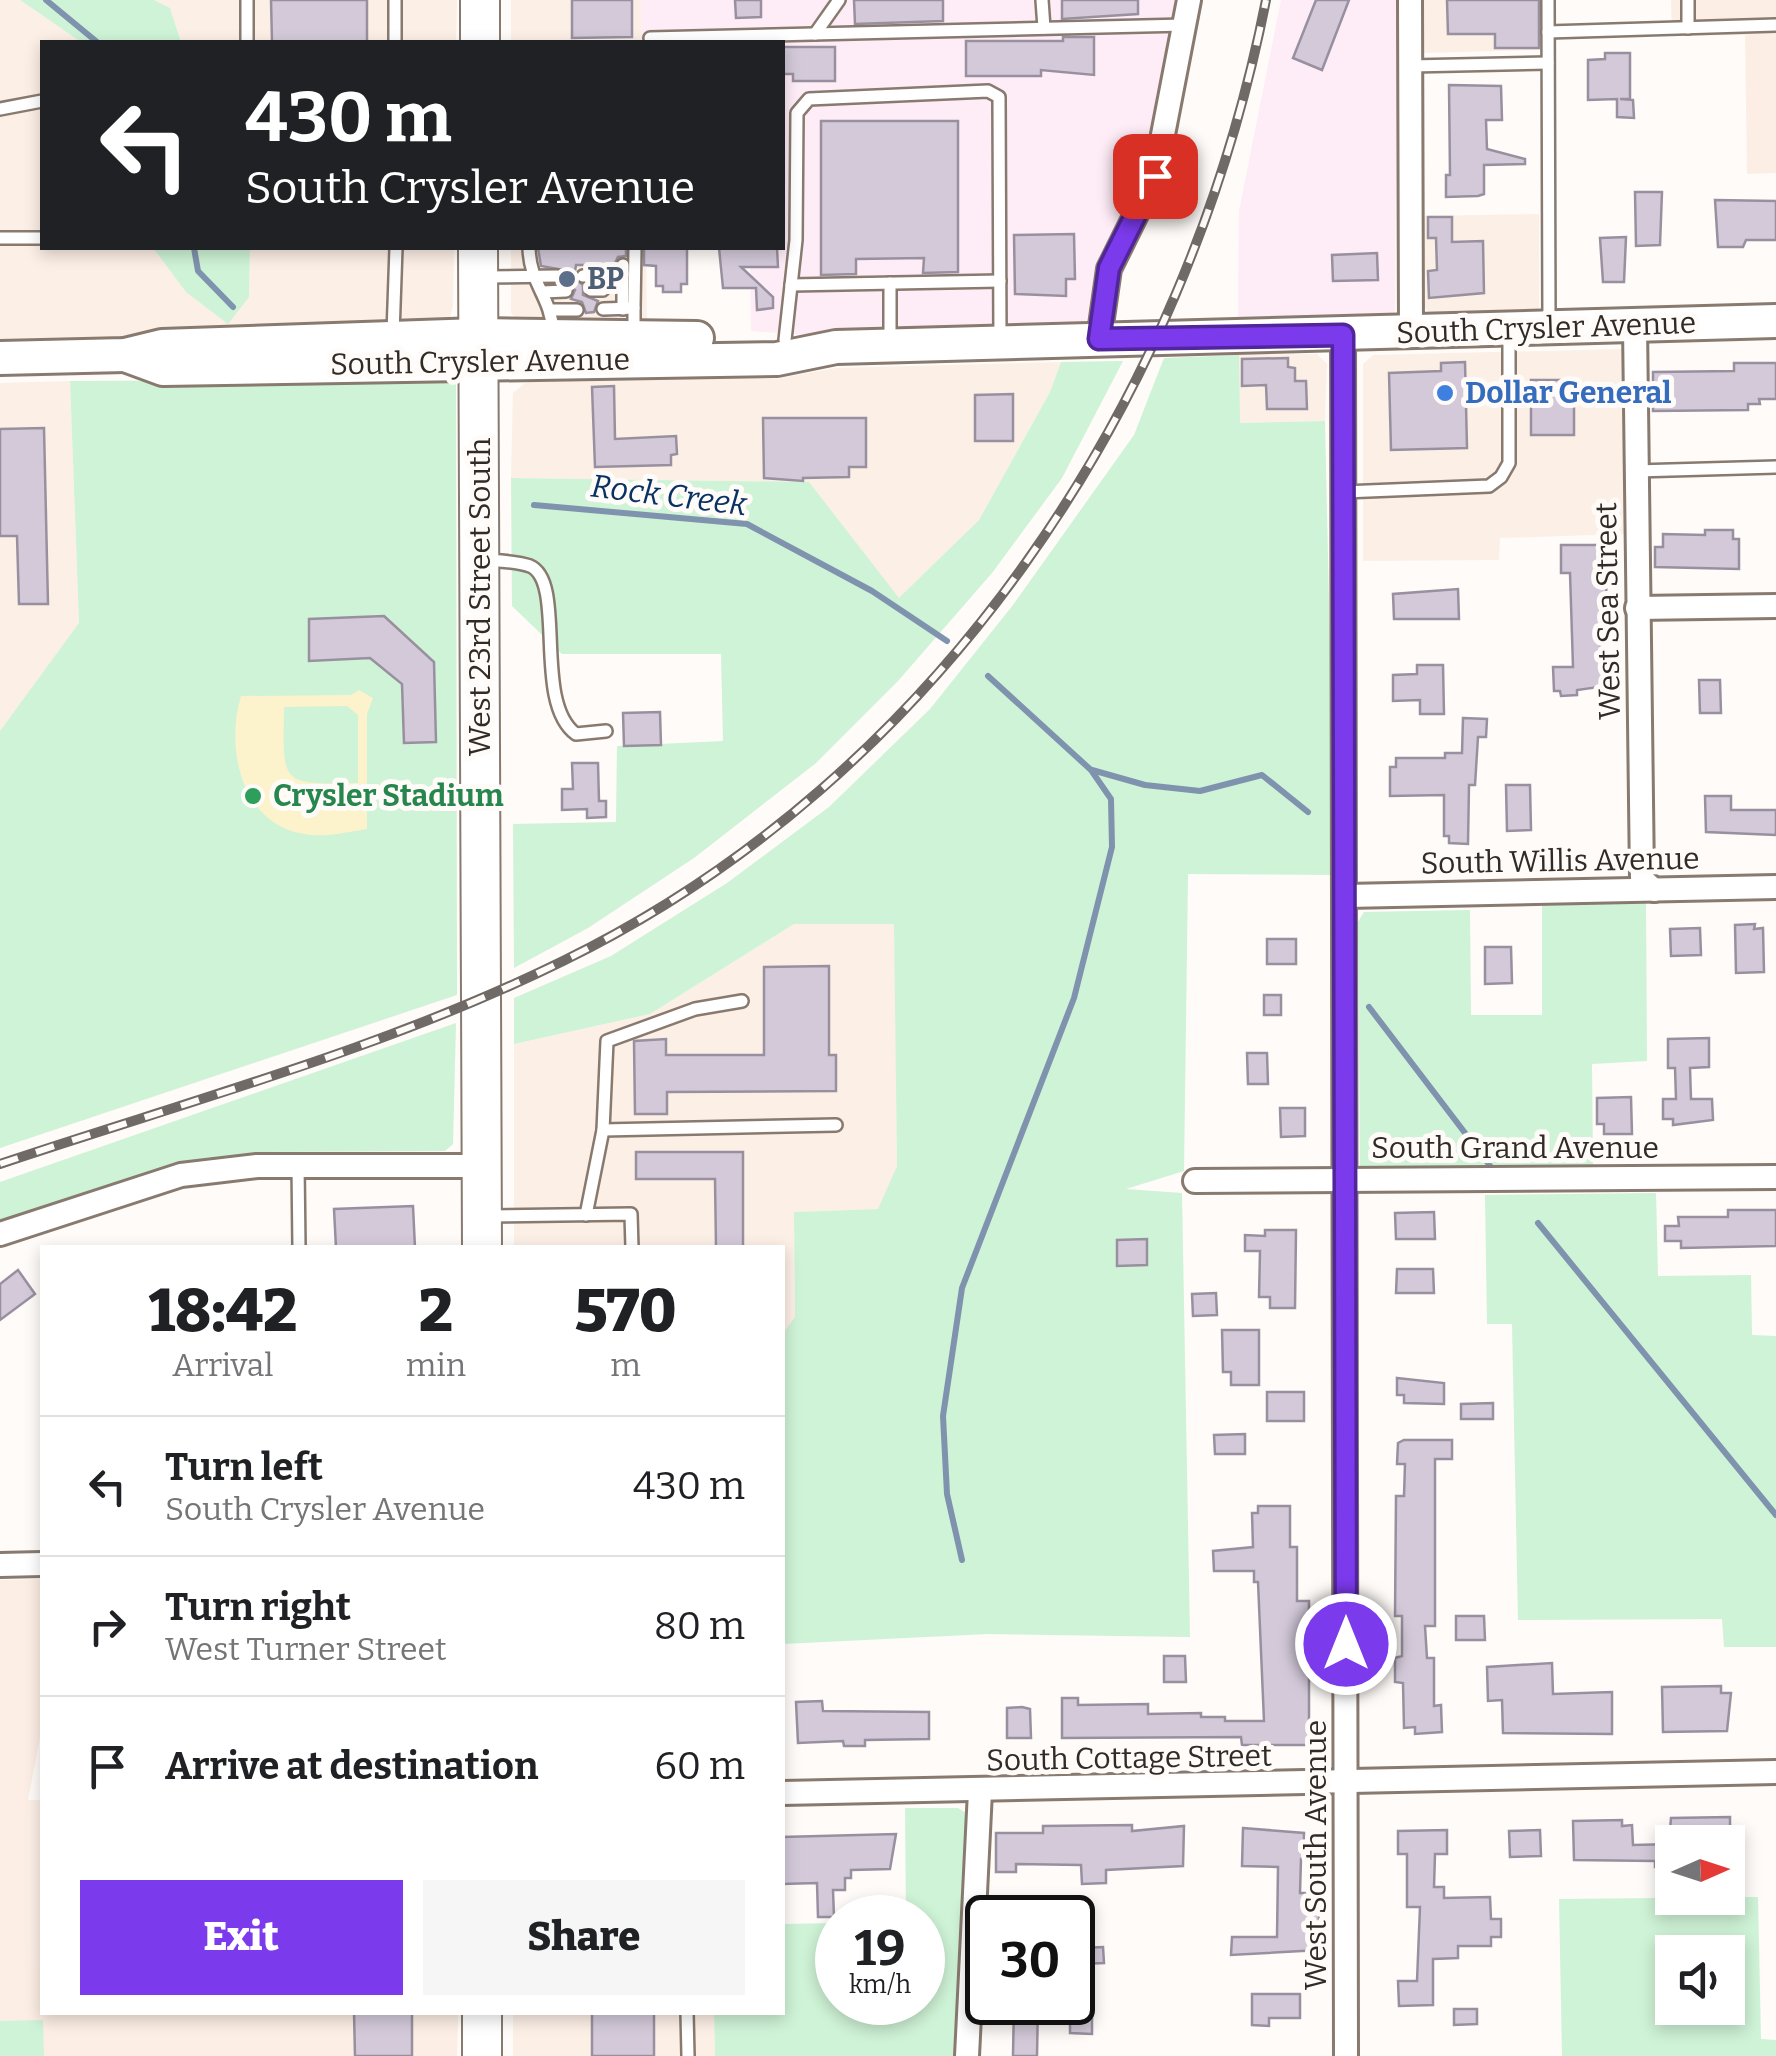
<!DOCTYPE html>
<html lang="en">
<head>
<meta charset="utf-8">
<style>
	:root { --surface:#fff; --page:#f6f6f6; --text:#202124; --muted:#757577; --line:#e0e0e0; --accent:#7c3aed }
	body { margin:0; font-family:Bitter,serif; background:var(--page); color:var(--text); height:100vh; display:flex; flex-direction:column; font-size:38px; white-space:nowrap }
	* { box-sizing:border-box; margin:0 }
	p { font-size:32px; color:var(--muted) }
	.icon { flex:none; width:55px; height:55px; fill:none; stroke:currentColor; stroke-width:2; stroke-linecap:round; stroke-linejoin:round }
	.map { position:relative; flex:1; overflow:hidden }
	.sheet { position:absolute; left:40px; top:1245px; width:745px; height:770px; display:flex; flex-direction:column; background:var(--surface); border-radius:0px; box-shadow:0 5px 15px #0003 }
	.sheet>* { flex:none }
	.hud { position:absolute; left:40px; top:40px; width:745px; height:210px; border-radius:0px; box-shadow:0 5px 15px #0003; background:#202124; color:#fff; overflow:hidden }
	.needle { width:65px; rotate:87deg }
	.controls { position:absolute; left:1655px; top:1825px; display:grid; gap:20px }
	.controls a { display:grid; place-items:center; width:90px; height:90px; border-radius:0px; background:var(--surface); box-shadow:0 5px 15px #0003; font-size:50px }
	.speed { position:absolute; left:815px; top:1895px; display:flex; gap:20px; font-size:50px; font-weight:700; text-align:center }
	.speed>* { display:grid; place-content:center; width:130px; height:130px; border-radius:50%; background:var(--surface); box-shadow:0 5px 15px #0003; line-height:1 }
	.speed small { font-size:25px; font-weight:400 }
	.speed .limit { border:5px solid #111; border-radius:15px; background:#fff; color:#111 }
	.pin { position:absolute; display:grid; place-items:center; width:85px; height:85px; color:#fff; margin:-42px; border-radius:20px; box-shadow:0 5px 15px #0006 }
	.me { position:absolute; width:110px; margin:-55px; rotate:0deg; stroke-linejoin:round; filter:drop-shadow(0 0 8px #0008) }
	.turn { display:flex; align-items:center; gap:35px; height:210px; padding:0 40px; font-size:45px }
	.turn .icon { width:130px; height:130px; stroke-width:2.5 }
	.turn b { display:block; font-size:70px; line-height:85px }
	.eta { display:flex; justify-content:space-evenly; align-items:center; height:170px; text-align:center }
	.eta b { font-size:60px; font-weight:800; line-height:70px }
	.action { display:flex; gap:20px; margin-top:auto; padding:20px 40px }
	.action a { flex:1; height:115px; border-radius:0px; background:var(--accent); color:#fff; font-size:40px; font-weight:800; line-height:115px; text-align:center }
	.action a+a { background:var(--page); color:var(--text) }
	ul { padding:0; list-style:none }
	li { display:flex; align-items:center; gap:30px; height:140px; padding:0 40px; border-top:2px solid var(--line) }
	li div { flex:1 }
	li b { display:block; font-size:38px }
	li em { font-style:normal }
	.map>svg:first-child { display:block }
	.commercial { fill:#fcefe6 }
	.industrial { fill:#feecf6 }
	.built { fill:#fceee4 }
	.green { fill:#cff3d6; fill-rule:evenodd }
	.sand { fill:#fcf2cc; fill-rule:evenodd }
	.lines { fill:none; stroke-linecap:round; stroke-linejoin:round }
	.stream { stroke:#7f93ae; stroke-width:6 }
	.building { fill:#d3c9d9; stroke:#99909f; stroke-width:2.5 }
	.lane-casing { stroke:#887a6f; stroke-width:16 }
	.street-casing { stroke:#887a6f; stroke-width:28 }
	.secondary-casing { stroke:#887a6f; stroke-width:38 }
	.primary-casing { stroke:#887a6f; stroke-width:42 }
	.lane { stroke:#fff; stroke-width:11 }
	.street { stroke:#fff; stroke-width:22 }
	.secondary { stroke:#fff; stroke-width:32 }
	.primary { stroke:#fff; stroke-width:38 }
	.rail-casing { stroke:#6f6a65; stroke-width:10 }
	.rail { stroke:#fefbf8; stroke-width:6; stroke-dasharray:19; stroke-linecap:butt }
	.route-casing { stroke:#51269a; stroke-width:25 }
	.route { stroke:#7c3aed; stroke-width:18 }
	.service-dot { fill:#5c6f8a; stroke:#fefbf8; stroke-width:4 }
	.shop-dot { fill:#3f7fe0; stroke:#fefbf8; stroke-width:4 }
	.leisure-dot { fill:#2e9e5b; stroke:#fefbf8; stroke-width:4 }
	.labels { text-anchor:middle; stroke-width:10; stroke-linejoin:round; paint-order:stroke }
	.service-label { font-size:30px; font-weight:bold; fill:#4e5e75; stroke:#fefbf8; text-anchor:start }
	.street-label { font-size:30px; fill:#312b26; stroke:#fefbf8 }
	.shop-label { font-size:30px; font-weight:bold; fill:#366cbe; stroke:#fefbf8; text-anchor:start }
	.leisure-label { font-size:30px; font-weight:bold; fill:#27864d; stroke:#fefbf8; text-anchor:start }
	.water-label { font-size:32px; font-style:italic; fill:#093264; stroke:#fefbf8 }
</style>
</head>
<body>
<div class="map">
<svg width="1776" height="2056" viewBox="0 0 1776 2056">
	<rect width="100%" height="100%" fill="#fefbf8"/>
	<g class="commercial">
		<path d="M0,0H20L81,42H42V248H153L186,292L249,297L250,248H454L453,307L448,323L0,345Z"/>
		<path d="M154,0H457L456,42H181L170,8Z"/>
		<path d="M511,0H641L642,42H511Z"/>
		<path d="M1423,0H1540V50L1424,53Z"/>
		<path d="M1539,214V311L1430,313L1423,306L1422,216Z"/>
		<path d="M511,248H646L647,327L523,325L511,313Z"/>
		<path d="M1624,349L1626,534L1500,538L1499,560L1363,561V364L1373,355Z"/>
		<path d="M1317,354L1327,364L1325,421L1239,423V355Z"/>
		<path d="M1061,362L1050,392L979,520L899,599L808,482L511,478L513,393L525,383L549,378L775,379L836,368Z"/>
		<path d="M70,381L79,624L0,731V383Z"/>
		<path d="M794,924H895L897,1166L879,1209L794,1212L795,1318L787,1333L783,1335L782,1248H514V1044L650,1014Z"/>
		<path d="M28,1800H42V1968H29Z"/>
		<path d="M513,2013H714L715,2056H513Z"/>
	</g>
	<g class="industrial">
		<path d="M641,0H1180L1139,188L1110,247L1087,319L1076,326L809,335L751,331L750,248H782V42H642Z"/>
		<path d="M1281,0H1397L1395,311L1382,321L1238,324L1239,211Z"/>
	</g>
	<g class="built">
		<path d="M1671,0H1776V173L1747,174L1745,35L1672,36Z"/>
		<path d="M42,1579V1727L28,1800L29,1967L42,1968V2012L458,2013L457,2056H0V1580Z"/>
	</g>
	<g class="green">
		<path d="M20,0H154L170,8L181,42H81Z"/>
		<path d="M153,248H250L249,297L228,324L186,292Z"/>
		<path d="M1239,355L1240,423L1325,421L1335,875L1188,874L1184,1171L1126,1189L1182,1193L1190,1637L988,1634L783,1644L782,1335L795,1317L794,1212L878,1209L897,1166L894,924H794L650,1014L514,1044V998L611,956L727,883L829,807L930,709L1013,605L1134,435L1164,358Z"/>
		<path d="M1123,361L1062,478L992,573L898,681L816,763L694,858L588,928L514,968L513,824L616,822L617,746L723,741L721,654H562L512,606L511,478L809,482L899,598L979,520L1050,392L1061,362Z"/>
		<path d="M456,379L457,995L0,1148V731L79,623L70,381Z"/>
		<path d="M1646,901L1647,1061L1592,1064L1593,1165L1370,1172L1360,1166L1358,922L1364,912L1470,910L1471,1015H1542V905Z"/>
		<path d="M456,1023L453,1144L445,1151L261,1152L186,1163L0,1221V1182Z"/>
		<path d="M1656,1193L1658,1276L1751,1275L1752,1335L1776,1336V1647H1724L1722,1619L1518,1620L1512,1324H1487L1485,1195Z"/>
		<path d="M905,1808H958L968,1814L954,2056H715L714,2013L782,2012L783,1924L837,1923L838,2002H922V1918L906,1917Z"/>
		<path d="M1758,1897L1761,2039L1776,2040V2056H1562L1559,1899ZM1728,1952V2008H1672V1952Z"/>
		<path d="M43,2020L44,2056H0V2021Z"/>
	</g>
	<path class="sand" d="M359,690L373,698L367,714V829C347,832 324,838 304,834C241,824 225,748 241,696L351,695ZM347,706L358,715V783C279,785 283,784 284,707Z"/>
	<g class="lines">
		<g class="stream">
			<path d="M46,0L97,42"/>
			<path d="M194,248L198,271L233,307"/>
			<path d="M534,505L747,524L872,591L947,641"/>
			<path d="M1092,770L1145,785L1200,791L1262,775L1308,812"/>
			<path d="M1369,1007L1494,1171"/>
			<path d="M1538,1223L1776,1515"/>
			<path d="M962,1560L947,1494L943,1416L962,1288L1074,998L1112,847L1111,799L1091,770L988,676"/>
		</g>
	</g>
	<g class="building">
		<path d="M271,0H367V42H272Z"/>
		<path d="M572,0H632V37L572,38Z"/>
		<path d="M735,0H761V17L736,18Z"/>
		<path d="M854,0H943V21L855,24Z"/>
		<path d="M1062,0H1138V14L1062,19Z"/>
		<path d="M1316,0H1349L1322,70L1293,58Z"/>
		<path d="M1447,0H1539V48H1495V34H1448Z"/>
		<path d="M1063,37H1094V75L1041,70V76H966V41H1063Z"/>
		<path d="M782,47H835V81H793V74H782Z"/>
		<path d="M1605,53H1630V99H1620L1633,100L1634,118L1617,117V99L1588,100V60L1605,59Z"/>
		<path d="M1449,85L1501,86L1502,120H1486L1487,149L1525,159V164L1484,165V194L1478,196L1446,197V175H1450Z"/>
		<path d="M821,121H958V272L923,273L924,258L856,259V274L821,275Z"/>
		<path d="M1635,192H1662L1660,245L1636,246Z"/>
		<path d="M1715,200L1776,201V240H1746L1743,247H1718Z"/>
		<path d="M1428,217H1452V242L1483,241L1484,293L1429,298L1428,271L1437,270L1436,238H1428Z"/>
		<path d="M1074,234L1075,279H1066V296L1015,294L1014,235Z"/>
		<path d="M1626,237L1624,282H1603L1600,238Z"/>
		<path d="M538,248H626V256L618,257L614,265H576L574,278L583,285V295L598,301L594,312L586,313L582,302L571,299L575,290L564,282V270L541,266Z"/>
		<path d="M644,248H687V284H681V292H663V286H656V266L644,265Z"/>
		<path d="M719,248H777L778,267H741L773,297V308L757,310L756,288H723Z"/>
		<path d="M1377,253L1378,280L1333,281L1332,255Z"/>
		<path d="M1288,358V367L1295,368V381H1306L1307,409H1267L1266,385L1242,386V359Z"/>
		<path d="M1465,362L1467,448L1391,450L1389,373L1441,371V363Z"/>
		<path d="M1734,363H1776V399H1759L1760,404H1748V410L1653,411V372L1734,371Z"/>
		<rect x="1531" y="380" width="43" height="55"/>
		<path d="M614,386L615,439L676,436L677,454L671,455V465L595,467L592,387Z"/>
		<path d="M1013,394V441H975V395Z"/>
		<path d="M763,418H866V467H849V477L803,478V481L764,478Z"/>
		<path d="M44,428L48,604H19L17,536H0V429Z"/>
		<path d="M1705,530H1733V539H1739V569L1655,567V547H1663V534L1705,535Z"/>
		<path d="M1561,545H1600V582H1606L1607,611H1600L1601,668H1606V686L1577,690V695L1561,696L1560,691H1554L1553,667H1573L1570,573H1561Z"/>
		<path d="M1458,589L1459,619H1394L1393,594Z"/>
		<path d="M384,616L434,662L436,742L404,743L402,684L370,658L309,661V619Z"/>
		<path d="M1417,665H1443L1444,714H1420V700L1393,701V675L1417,674Z"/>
		<path d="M1699,680H1720L1721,713H1700Z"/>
		<path d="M660,712L661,745L624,746L623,713Z"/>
		<path d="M1463,718L1487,719L1486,737H1478L1475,785H1469L1468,844L1449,843V836H1444V795L1390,796V767H1396V758H1445V753H1462Z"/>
		<path d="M572,763H598L599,801H606V817L587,818V809L562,810V789H573Z"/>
		<path d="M1506,785H1530L1531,830L1507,831Z"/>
		<path d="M1705,796H1731V810H1776V835L1706,832Z"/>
		<path d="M1755,924L1754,929L1763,928L1764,972L1736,973L1735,925Z"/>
		<path d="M1700,928L1701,955L1671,956L1670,929Z"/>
		<rect x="1267" y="939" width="29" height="25"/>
		<path d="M1485,947H1511L1512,983L1485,984Z"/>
		<path d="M829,966V1055H836V1091L667,1092V1114H635L634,1041L666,1039V1055H764V967Z"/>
		<rect x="1264" y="995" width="17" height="20"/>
		<path d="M1709,1038V1067L1690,1068L1691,1099H1712L1713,1120L1673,1125V1119H1663V1099H1676L1675,1068H1668V1039Z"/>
		<path d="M1247,1053H1267L1268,1084H1248Z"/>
		<path d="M1631,1097L1632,1134H1604V1124H1597V1098Z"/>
		<path d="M1280,1108H1305V1136L1281,1137Z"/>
		<path d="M636,1152H743V1248H716L715,1179H636Z"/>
		<path d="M413,1206L415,1248H336L334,1209Z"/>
		<path d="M1728,1210H1776V1246L1681,1248V1241H1665V1226H1679L1678,1217H1728Z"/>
		<path d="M1434,1212L1435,1239H1396L1395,1213Z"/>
		<path d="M1265,1230H1296L1295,1308H1270V1297H1259L1260,1251H1245V1235L1265,1236Z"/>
		<path d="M1147,1239V1265L1117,1266V1240Z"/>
		<path d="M1397,1269H1433L1434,1293H1396Z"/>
		<path d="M18,1270L35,1294L0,1320V1284Z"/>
		<path d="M1216,1293L1217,1315L1193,1316L1192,1294Z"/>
		<path d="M1222,1330H1259V1385H1231V1372H1223Z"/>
		<path d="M1397,1378L1444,1383V1404L1404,1403V1395H1397Z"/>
		<rect x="1267" y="1392" width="37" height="29"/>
		<path d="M1493,1403V1419H1461V1404Z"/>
		<path d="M1245,1434V1454H1215L1214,1435Z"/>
		<path d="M1404,1440H1452V1459H1435V1626H1425L1427,1658H1434V1706L1441,1705L1442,1732L1415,1734V1727L1404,1728L1403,1683L1395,1682V1658L1402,1656V1616H1395L1396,1496H1404L1405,1464H1397L1398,1443Z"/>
		<path d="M1258,1506H1290V1547H1297V1601H1309V1745H1242L1241,1737L1062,1738V1698H1078V1705L1148,1704V1714L1201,1713V1717H1225V1721H1264L1258,1582H1254V1571H1214L1213,1551L1253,1547L1252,1513H1258Z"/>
		<path d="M1456,1616H1484L1485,1640H1456Z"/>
		<path d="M1164,1656H1185L1186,1682H1164Z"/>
		<path d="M1552,1663L1553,1694L1612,1692V1734L1503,1733L1502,1700L1488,1701L1487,1667Z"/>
		<path d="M1721,1686V1693H1731L1727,1731L1663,1732L1662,1687Z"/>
		<path d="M822,1701L823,1711L929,1712V1739L865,1740V1746H844L843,1741L798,1743L796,1702Z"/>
		<path d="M1022,1707L1030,1709L1031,1738H1007V1708Z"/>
		<path d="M1730,1817V1842H1669L1671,1818Z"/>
		<path d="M1622,1820V1826L1632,1825L1633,1845L1672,1844V1867H1655V1861L1574,1860L1573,1821Z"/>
		<path d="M1132,1825V1831L1184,1826L1183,1866L1106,1870V1883L1082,1884L1081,1865L1016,1864V1872H996V1833H1043V1826Z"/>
		<path d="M1243,1828L1304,1833V1839H1309L1308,1859H1301L1300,1893H1319V1950L1231,1955L1232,1937H1277L1278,1867L1242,1866Z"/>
		<path d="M1447,1830V1854H1435L1434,1887H1444V1898L1490,1897L1491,1919H1501V1937H1491V1946H1458V1958L1433,1959V2005L1399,2006L1398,1981H1417L1420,1907H1407V1854H1398V1831Z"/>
		<path d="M1540,1830L1541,1856L1510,1857L1509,1831Z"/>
		<path d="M896,1834L890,1869L851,1870V1878H845V1890H833L834,1917H818L817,1883L782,1884V1837Z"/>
		<path d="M1103,1947L1104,1963L1081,1964V1948Z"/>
		<path d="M1252,1994H1300V2018H1269V2026L1252,2025Z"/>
		<path d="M1014,2002H1038L1037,2056H1013Z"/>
		<path d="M1454,2009H1477V2024L1454,2025Z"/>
		<path d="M354,2012H412V2056H355Z"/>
		<rect x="592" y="2012" width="62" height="44"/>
		<path d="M1070,2012L1092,2013V2034L1070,2033Z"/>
	</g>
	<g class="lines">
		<g class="lane-casing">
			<g id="lane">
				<path d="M395,0V42"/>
				<path d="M1042,0L1044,28"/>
				<path d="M1548,0L1549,324"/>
				<path d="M1688,0V28"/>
				<path d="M1548,32L1776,25"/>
				<path d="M815,34L839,0"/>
				<path d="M650,38L1185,25"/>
				<path d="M247,42V0"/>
				<path d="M1411,66L1548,63"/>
				<path d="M0,109L42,101"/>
				<path d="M0,238H42"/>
				<path d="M529,248C530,285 551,296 553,332"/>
				<path d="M583,276L596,275L603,290H591"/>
				<path d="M483,277L557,276"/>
				<path d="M791,285L1000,281"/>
				<path d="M542,292L566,291"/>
				<path d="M634,308L635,248"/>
				<path d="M603,309L634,308V333"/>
				<path d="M623,309V265"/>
				<path d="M552,310H577"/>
				<path d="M393,334L396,248"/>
				<path d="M785,340L796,240L797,113L809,99L988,91L999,97L1000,340"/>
				<path d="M890,341V283"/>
				<path d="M1636,471L1776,467"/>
				<path d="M1344,492L1489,486L1501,477L1509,463V333"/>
				<path d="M484,560C498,561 517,561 530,566C567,582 532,702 576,734L606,731"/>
				<path d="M603,1130L836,1125"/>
				<path d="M298,1165L299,1248"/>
				<path d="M586,1215L603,1130L607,1041L695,1009L742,1001"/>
				<path d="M486,1216L631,1214L632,1248"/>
				<path d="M687,2012L688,2056"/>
			</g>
		</g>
		<g class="street-casing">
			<g id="street">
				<path d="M1410,0L1411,332"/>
				<path d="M1635,326L1642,879L1654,890"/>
				<path d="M1343,335L1346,2056"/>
				<path d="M1099,339L1109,269L1155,176L1189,0"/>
				<path d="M1637,608L1776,606"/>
				<path d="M1346,896L1776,887"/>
				<path d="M1195,1181L1776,1177"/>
				<path d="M0,1234L181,1175L257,1166H482"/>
				<path d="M0,1565L42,1564"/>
				<path d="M782,1793L1776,1772"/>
				<path d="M967,2056L980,1791"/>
			</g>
		</g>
		<g class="secondary-casing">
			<g id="secondary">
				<path d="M125,355L163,369L777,359L836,347L1776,321"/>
				<path d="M0,358L125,355L162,346L478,335L697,338"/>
			</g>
		</g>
		<g class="primary-casing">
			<g id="primary">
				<path d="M480,42V0"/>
				<path d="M478,248L482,1248"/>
				<path d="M482,2056V2012"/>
			</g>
		</g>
		<use href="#lane" class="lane"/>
		<use href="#street" class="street"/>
		<use href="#secondary" class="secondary"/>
		<use href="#primary" class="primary"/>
		<g class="rail-casing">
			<path id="rail" d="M0,1164C188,1101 384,1049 563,961C938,778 1187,403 1266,0"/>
		</g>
		<use href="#rail" class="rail"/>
	</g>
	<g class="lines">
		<g class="route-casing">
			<path id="route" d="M1155,176L1109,268L1099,339L1343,335L1346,1644"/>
		</g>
		<use href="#route" class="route"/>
	</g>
	<circle class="service-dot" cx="567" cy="279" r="10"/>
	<circle class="shop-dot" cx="1445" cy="393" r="10"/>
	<circle class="leisure-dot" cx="253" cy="796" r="10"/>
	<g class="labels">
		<g class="service-label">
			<text x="587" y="289">BP</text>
		</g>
		<g class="street-label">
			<text transform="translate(1546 328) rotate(-2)" y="10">South Crysler Avenue</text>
			<text transform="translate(480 362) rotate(-1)" y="10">South Crysler Avenue</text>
			<text transform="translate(480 597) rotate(-90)" y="10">West 23rd Street South</text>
			<text transform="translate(1608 611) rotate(-91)" y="10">West Sea Street</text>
			<text transform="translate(1560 861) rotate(-1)" y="10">South Willis Avenue</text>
			<text x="1515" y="1158">South Grand Avenue</text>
			<text transform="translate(1129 1758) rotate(-1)" y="10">South Cottage Street</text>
			<text transform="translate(1316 1855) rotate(-90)" y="10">West South Avenue</text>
		</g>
		<g class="shop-label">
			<text x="1465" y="403">Dollar General</text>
		</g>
		<g class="leisure-label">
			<text x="273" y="806">Crysler Stadium</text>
		</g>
		<g class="water-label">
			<text transform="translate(669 495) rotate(7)" y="11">Rock Creek</text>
		</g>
	</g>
</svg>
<div class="controls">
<a><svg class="needle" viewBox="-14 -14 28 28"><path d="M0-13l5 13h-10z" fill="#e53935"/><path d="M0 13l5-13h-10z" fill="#757577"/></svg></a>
<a><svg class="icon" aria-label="sound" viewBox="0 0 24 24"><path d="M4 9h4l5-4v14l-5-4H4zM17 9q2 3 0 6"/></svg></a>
</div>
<div class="speed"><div>19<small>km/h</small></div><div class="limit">30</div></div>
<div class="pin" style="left:1155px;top:176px;background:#d93025"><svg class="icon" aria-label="arrive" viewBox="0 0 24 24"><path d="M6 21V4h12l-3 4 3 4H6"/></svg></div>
<svg class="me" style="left:1346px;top:1644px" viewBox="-20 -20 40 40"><circle r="17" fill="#7c3aed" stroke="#fff" stroke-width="3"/><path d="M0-11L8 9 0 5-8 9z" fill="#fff"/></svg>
<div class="hud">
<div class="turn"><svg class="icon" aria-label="left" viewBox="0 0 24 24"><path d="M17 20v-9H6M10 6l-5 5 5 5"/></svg><div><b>430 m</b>South Crysler Avenue</div></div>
</div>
<section class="sheet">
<div class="eta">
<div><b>18:42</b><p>Arrival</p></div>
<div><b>2</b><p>min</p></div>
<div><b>570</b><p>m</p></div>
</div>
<ul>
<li><svg class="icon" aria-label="left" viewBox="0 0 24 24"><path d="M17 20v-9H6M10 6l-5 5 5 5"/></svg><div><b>Turn left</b><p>South Crysler Avenue</p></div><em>430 m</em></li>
<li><svg class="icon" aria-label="right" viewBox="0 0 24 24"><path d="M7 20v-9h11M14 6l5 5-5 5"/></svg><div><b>Turn right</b><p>West Turner Street</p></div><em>80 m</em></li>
<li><svg class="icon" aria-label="arrive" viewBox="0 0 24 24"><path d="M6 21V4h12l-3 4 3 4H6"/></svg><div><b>Arrive at destination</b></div><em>60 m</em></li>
</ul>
<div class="action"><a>Exit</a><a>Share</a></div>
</section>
</div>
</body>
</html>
